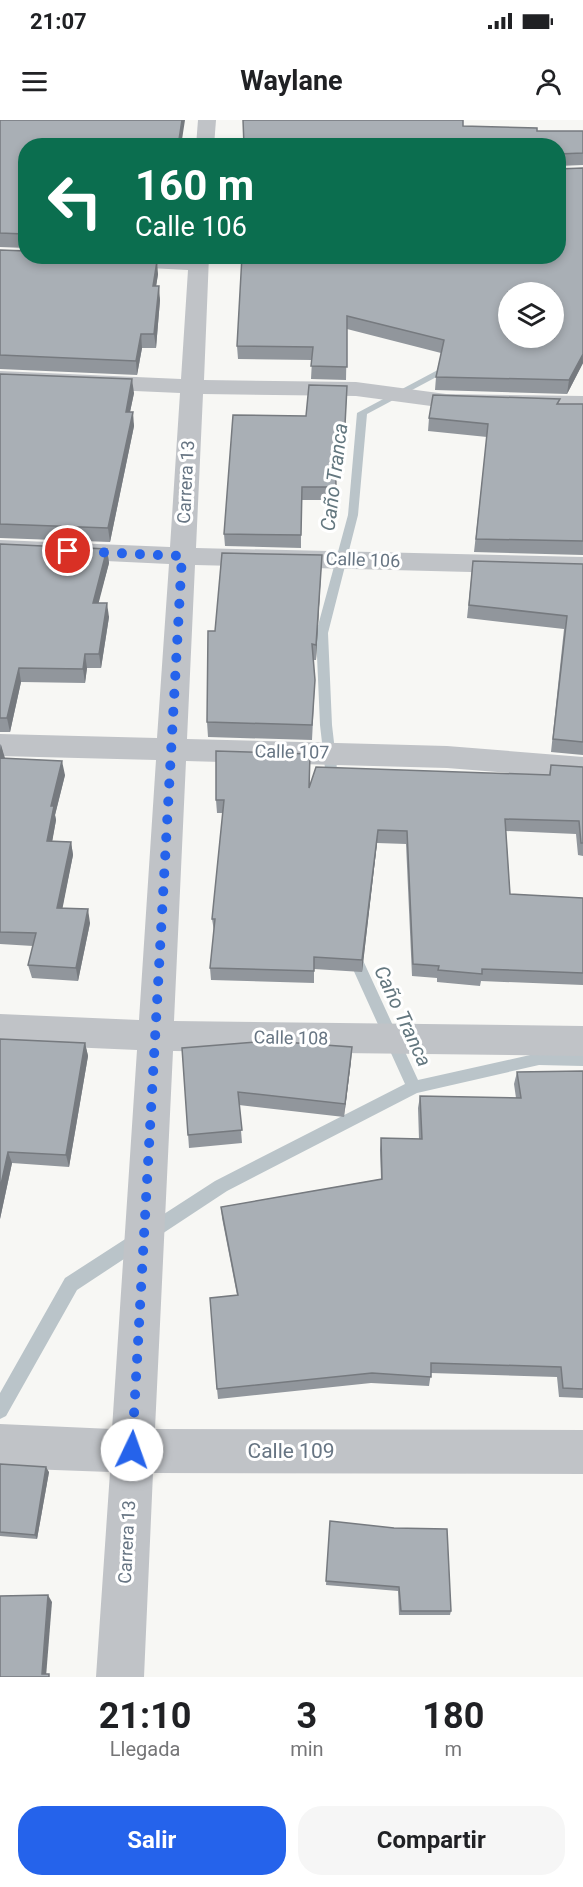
<!DOCTYPE html>
<html lang="es">
<head>
<meta charset="utf-8">
<style>
	:root { --surface:#fff; --page:#f6f6f6; --text:#202124; --muted:#757577; --accent:#2563eb }
	body { margin:0; font-family:Roboto,sans-serif; background:var(--page); color:var(--text); height:100vh; display:flex; flex-direction:column; font-size:22px; white-space:nowrap }
	* { box-sizing:border-box; margin:0 }
	p { font-size:20px; color:var(--muted) }
	.icon { flex:none; width:33px; height:33px; fill:none; stroke:currentColor; stroke-width:2; stroke-linecap:round; stroke-linejoin:round }
	.map { position:relative; height:1557px; overflow:hidden }
	.panel { display:flex; flex-direction:column; background:var(--surface); flex:1 }
	.panel>* { flex:none }
	.hud { position:absolute; left:18px; top:18px; width:548px; height:126px; border-radius:24px; box-shadow:0 3px 9px #0003; background:#0b6e4f; color:#fff; overflow:hidden }
	.buttons { position:absolute; left:498px; top:162px; display:grid; gap:12px }
	.buttons a { display:grid; place-items:center; width:66px; height:66px; border-radius:50%; background:var(--surface); box-shadow:0 3px 9px #0003; font-size:30px }
	.pin { position:absolute; display:grid; place-items:center; width:51px; height:51px; color:#fff; margin:-26px; border:3px solid #fff; border-radius:50%; box-shadow:0 2px 6px #0007 }
	.me { position:absolute; width:66px; margin:-33px; rotate:3deg; stroke-linejoin:round; filter:drop-shadow(0 0 4px #0008) }
	.turn { display:flex; align-items:center; gap:21px; height:126px; padding:0 18px; font-size:27px }
	.turn .icon { width:78px; height:78px; stroke-width:2.5 }
	.turn b { display:block; font-size:42px; line-height:51px }
	.eta { display:flex; justify-content:space-evenly; align-items:center; height:102px; text-align:center }
	.eta b { font-size:36px; font-weight:700; line-height:42px }
	.primary-button { display:flex; gap:12px; margin-top:auto; padding:12px 18px }
	.primary-button a { flex:1; height:69px; border-radius:24px; background:var(--accent); color:#fff; font-size:24px; font-weight:700; line-height:69px; text-align:center }
	.primary-button a+a { background:var(--page); color:var(--text) }
	.status { display:flex; justify-content:space-between; align-items:center; height:42px; padding:0 30px; background:var(--surface); direction:ltr }
	.status svg { height:16px; fill:currentColor }
	header { display:flex; justify-content:space-between; align-items:center; height:78px; padding:0 18px; background:var(--surface); font-size:27px; font-weight:700 }
	.map>svg:first-child { display:block }
	.lines { fill:none; stroke-linecap:round; stroke-linejoin:round }
	.stream { fill:#bac4c9; fill-rule:evenodd }
	.street { fill:#c0c3c7; fill-rule:evenodd }
	.wall { fill:#91969c }
	.shaded-wall { fill:#767a7f }
	.building { fill:#a9afb5; stroke:#767a7f; stroke-width:1.5; fill-rule:evenodd }
	.route { stroke:#2563eb; stroke-width:10; stroke-dasharray:0 18 }
	.labels { text-anchor:middle; stroke-width:6; stroke-linejoin:round; paint-order:stroke }
	.street-label { font-size:18px; fill:#677583; stroke:#fff }
	.water-label { font-size:20px; font-style:italic; fill:#63777f; stroke:#fff }
	.near-street-label { font-size:21px; fill:#677583; stroke:#fff }
</style>
</head>
<body>
<div class="status"><b>21:07</b><svg viewBox="0 0 49 12"><path d="M0 12V9h3v3zM5 12V6h3v6zM10 12V3h3v9zM15 12V0h3v12zM26 1h20v11H26zM47 4h2v5h-2z"/></svg></div>
<header><svg class="icon" aria-label="menu" viewBox="0 0 24 24"><path d="M4 6h16M4 12h16M4 18h16"/></svg>Waylane<svg class="icon" aria-label="person" viewBox="0 0 24 24"><circle cx="12" cy="8" r="4"/><path d="M4 21q1-7 8-7t8 7"/></svg></header>
<div class="map">
<svg width="583" height="1557" viewBox="0 0 583 1557">
	<rect width="100%" height="100%" fill="#f7f7f4"/>
	<g class="lines">
		<g class="stream">
			<path d="M449,244L457,246L367,294L358,395L328,513L332,605L339,666L333,671L327,666L320,605L316,513L348,395L357,293Z"/>
			<path d="M354,830L359,832L361,836L418,960L539,933L583,934V946L539,945L417,973L227,1071L77,1170L6,1296L0,1299V1273L65,1158L215,1061L405,964L347,836L349,832Z"/>
		</g>
		<g class="street">
			<path d="M198,0H216L214,26H196Z"/>
			<path d="M26,131V136H209L204,260L356,262L446,274L583,276V290L446,288L356,276L203,274L196,428L583,437V455L195,445L187,619L447,626L583,637V659L447,648L186,641L174,901L583,906V936L173,931L155,1309L583,1310V1354L153,1353L144,1557H96L110,1352L0,1348V1304L112,1309L137,930L0,924V894L139,900L156,640L0,636V614L157,618L169,444L0,436V420L170,427L180,273L0,265V251L181,259L188,150L31,142L24,140L21,136Z"/>
		</g>
	</g>
	<g class="wall">
		<path d="M0,0L26,26V128L0,127Z"/>
		<path d="M463,6L537,11H583V45L558,46V49L583,48V243L567,274L435,270L436,257L441,233L347,209L346,260L311,259L312,240L238,239L237,226Z"/>
		<path d="M0,130L158,154L156,166L160,180L156,228H142L137,255L0,249Z"/>
		<path d="M0,254L134,273L130,292L134,306L110,422L0,418Z"/>
		<path d="M347,266L344,336H335V380H301V428L225,426L224,414L306,296Z"/>
		<path d="M559,284H583V435L474,432L487,317L428,311L429,298Z"/>
		<path d="M0,424L107,429L109,443L98,483L109,497L101,548H87L85,563L21,562L10,612H0Z"/>
		<path d="M322,435L316,540H313L315,560L312,620L208,617L207,602L215,511Z"/>
		<path d="M473,441L583,444V635L551,632L564,509L467,498Z"/>
		<path d="M0,624L1,625L4,638L65,655L55,695L56,700L52,721L71,722L73,735L62,788L90,803L78,861L32,858L28,845L33,826L0,824Z"/>
		<path d="M310,634L309,667L549,655L551,645L583,647V736L578,735L576,714L506,711L510,774L583,778V865L481,861L480,866L437,862V858L412,856L406,724L377,723L362,852L314,849V863L211,860L210,848L214,811L212,799L223,693H217L216,680Z"/>
		<path d="M0,919L85,923L88,936L69,1047L12,1043L0,1099Z"/>
		<path d="M182,928L351,941L344,997L239,985L242,1023L189,1028Z"/>
		<path d="M583,951V1278L559,1277L557,1257L431,1253L429,1266L371,1263L218,1279L217,1269L237,1175L222,1098L221,1087L381,1059L380,1030L381,1018L419,1019L418,988L420,976L516,978L514,964L517,952Z"/>
		<path d="M0,1344L49,1352L37,1419L0,1416Z"/>
		<path d="M330,1401L451,1491L450,1495H399L398,1471L326,1465Z"/>
	</g>
	<g class="shaded-wall">
		<path d="M182,0H185L181,26H178Z"/>
		<path d="M157,141L158,154L154,180L153,166Z"/>
		<path d="M159,166L160,180L156,228L154,214Z"/>
		<path d="M141,214L142,228L137,255L136,241Z"/>
		<path d="M583,234V243L567,274L569,260Z"/>
		<path d="M132,259L134,273L127,306L126,292Z"/>
		<path d="M133,292L134,306L110,422L108,408Z"/>
		<path d="M107,429L109,443L95,497L93,483Z"/>
		<path d="M322,435L321,451L316,540V525Z"/>
		<path d="M107,483L109,497L101,548L99,534Z"/>
		<path d="M85,534L87,548L85,563L83,549Z"/>
		<path d="M19,548L21,562L10,612L7,598Z"/>
		<path d="M1,625L5,638L0,644V630Z"/>
		<path d="M62,641L65,655L55,695L56,700L50,734L47,721L51,686Z"/>
		<path d="M378,710L377,723L362,852V840Z"/>
		<path d="M71,722L73,735L60,801L57,788Z"/>
		<path d="M88,789L90,803L78,861L76,848Z"/>
		<path d="M85,923L88,936L69,1047L66,1035Z"/>
		<path d="M352,927L351,941L344,997L345,984Z"/>
		<path d="M8,1032L12,1043L0,1099V1069Z"/>
		<path d="M46,1347L49,1352L37,1419L35,1415Z"/>
		<path d="M48,1475L52,1482L46,1557L42,1554Z"/>
	</g>
	<g class="building">
		<path d="M0,0H182L178,26H26V118L24,114L0,113Z"/>
		<path d="M243,0H463V6L537,8V11H583V33L558,34V49L583,48V234L569,260L436,257L444,220L347,196V247L311,246L313,227L237,226L242,136H558V26H244ZM508,172H554V218H508Z"/>
		<path d="M0,130L26,131V136L155,137L157,141L153,166H159L154,214H141L136,241L0,235Z"/>
		<path d="M0,254L132,259L126,292H133L108,408L0,404Z"/>
		<path d="M309,265L347,266L344,324L335,323L336,367H302L301,415L224,414L233,295L306,296Z"/>
		<path d="M433,275L560,279L557,284H583V421L476,419L488,304L429,298Z"/>
		<path d="M0,424L107,429L93,483H107L99,534H85L83,549L19,548L7,598H0Z"/>
		<path d="M222,433L322,435L316,525L312,524L315,560L312,605L207,602L208,511H215Z"/>
		<path d="M473,441L583,444V622L553,619L567,496L469,485Z"/>
		<path d="M216,631L310,634L309,668L316,647L550,655L551,645L583,647V723H581L579,701L505,699L510,774L583,778V853L482,849V854L438,850L439,846L413,844L407,711L378,710L362,840L314,837V851L210,848L215,799H212L224,680H216Z"/>
		<path d="M0,638L62,641L51,686H54L47,721L71,722L57,788L88,789L76,848L28,845L36,813L0,812Z"/>
		<path d="M0,919L85,923L66,1035L8,1032L0,1069Z"/>
		<path d="M270,921L352,927L345,984L238,972L242,1010L188,1015L182,928Z"/>
		<path d="M583,951V1269L563,1268L561,1247L431,1243V1257L372,1253L217,1269L210,1178L238,1175L221,1087L382,1059L381,1018L422,1019L420,976L521,978L517,952Z"/>
		<path d="M0,1344L46,1347L35,1415L0,1412Z"/>
		<path d="M330,1401L394,1408L447,1409L451,1491H401L399,1467L326,1461Z"/>
		<path d="M48,1475L42,1554H49V1557H0V1476Z"/>
	</g>
	<g class="lines">
		<path class="route" d="M68,431L182,436L132,1330"/>
	</g>
	<g class="labels">
		<g class="street-label">
			<text transform="translate(186 362) rotate(-87)" y="6">Carrera 13</text>
			<text transform="translate(363 440) rotate(2)" y="6">Calle 106</text>
			<text transform="translate(292 632) rotate(1)" y="6">Calle 107</text>
			<text transform="translate(291 918) rotate(1)" y="6">Calle 108</text>
			<text transform="translate(127 1422) rotate(-87)" y="6">Carrera 13</text>
		</g>
		<g class="water-label">
			<text transform="translate(334 357) rotate(-83)" y="7">Caño Tranca</text>
			<text transform="translate(403 896) rotate(65)" y="7">Caño Tranca</text>
		</g>
		<g class="near-street-label">
			<text x="291" y="1338">Calle 109</text>
		</g>
	</g>
</svg>
<div class="buttons">
<a><svg class="icon" aria-label="layers" viewBox="0 0 24 24"><path d="M12 4l9 5-9 5-9-5zM3 14l9 5 9-5"/></svg></a>
</div>
<div class="pin" style="left:68px;top:431px;background:#d93025"><svg class="icon" aria-label="arrive" viewBox="0 0 24 24"><path d="M6 21V4h12l-3 4 3 4H6"/></svg></div>
<svg class="me" style="left:132px;top:1330px" viewBox="-20 -20 40 40"><circle r="19" fill="#fff"/><path d="M0-13L10 11 0 6-10 11z" fill="#2563eb"/></svg>
<div class="hud">
<div class="turn"><svg class="icon" aria-label="left" viewBox="0 0 24 24"><path d="M17 20v-9H6M10 6l-5 5 5 5"/></svg><div><b>160 m</b>Calle 106</div></div>
</div>
</div>
<section class="panel">
<div class="eta">
<div><b>21:10</b><p>Llegada</p></div>
<div><b>3</b><p>min</p></div>
<div><b>180</b><p>m</p></div>
</div>
<div class="primary-button"><a>Salir</a><a>Compartir</a></div>
</section>
</body>
</html>
